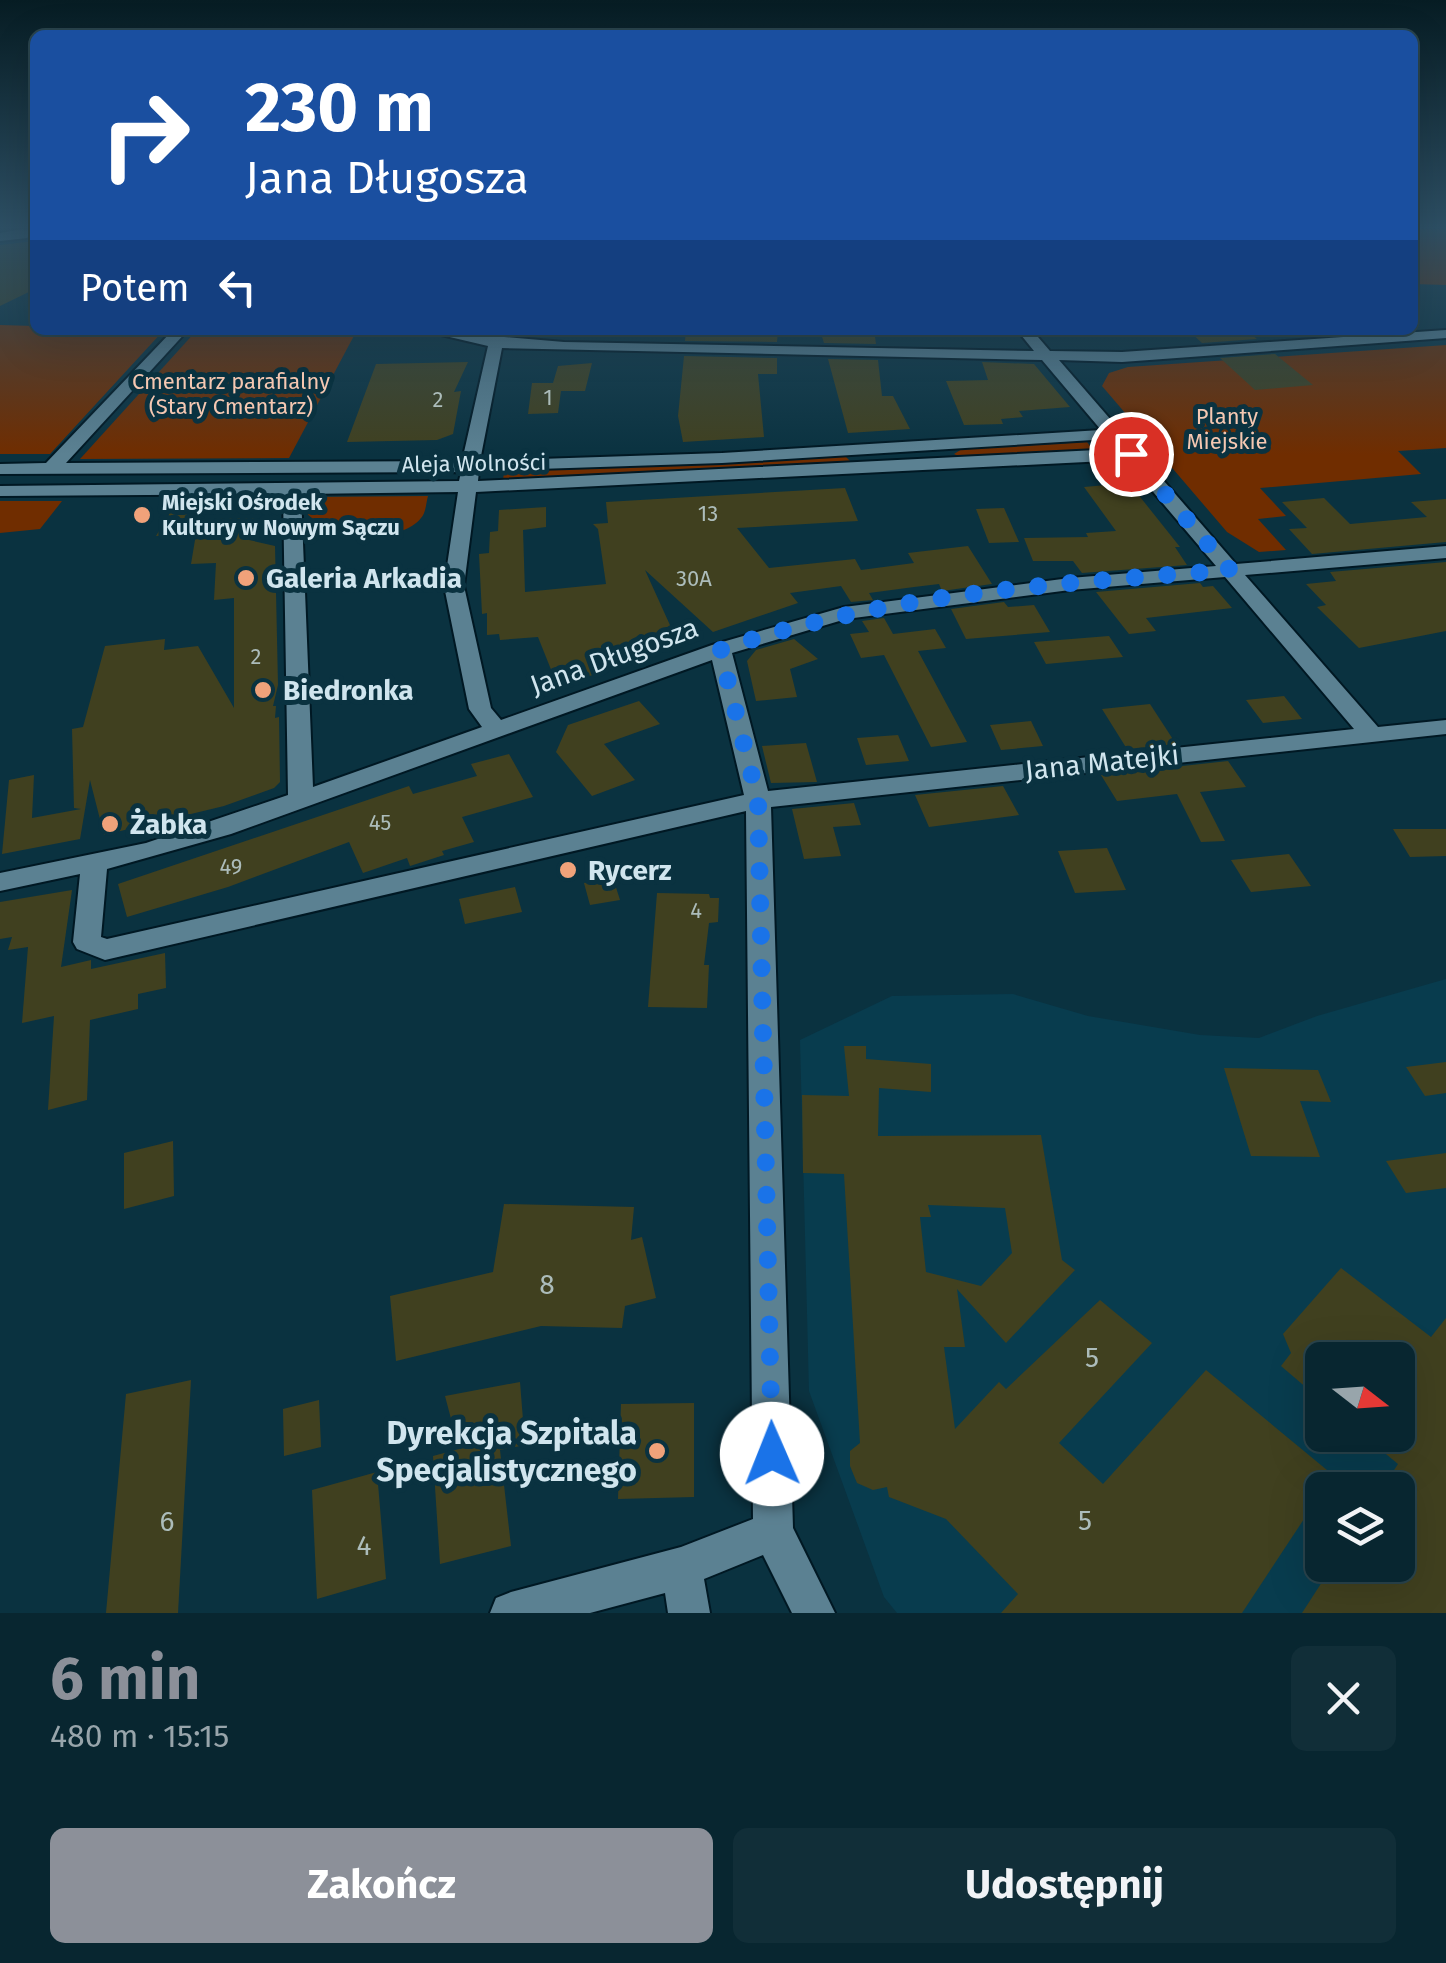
<!DOCTYPE html>
<html lang="pl">
<head>
<meta charset="utf-8">
<style>
	:root { --surface:#082630; --page:#112e38; --text:#f1f3f6; --muted:#98a5ab; --line:#29434c; --accent:#8c9099 }
	body { margin:0; font-family:"Fira Sans",sans-serif; background:var(--page); color:var(--text); height:100vh; display:flex; flex-direction:column; font-size:38px; white-space:nowrap }
	* { box-sizing:border-box; margin:0 }
	p { font-size:32px; color:var(--muted) }
	.icon { flex:none; width:55px; height:55px; fill:none; stroke:currentColor; stroke-width:2; stroke-linecap:round; stroke-linejoin:round }
	.map { position:relative; height:1613px; overflow:hidden }
	.panel { display:flex; flex-direction:column; background:var(--surface); flex:1 }
	.panel>* { flex:none }
	.hud { position:absolute; left:30px; top:30px; width:1388px; height:305px; border-radius:15px; box-shadow:0 10px 40px #0002,0 0 0 2px var(--line); background:#1a4fa0; color:#fff; overflow:hidden }
	.needle { width:65px; rotate:107deg }
	.controls { position:absolute; left:1305px; top:1342px; display:grid; gap:20px }
	.controls a { display:grid; place-items:center; width:110px; height:110px; border-radius:15px; background:var(--surface); box-shadow:0 10px 40px #0002,0 0 0 2px var(--line); font-size:50px }
	.pin { position:absolute; display:grid; place-items:center; width:85px; height:85px; color:#fff; margin:-42px; border:5px solid #fff; border-radius:50%; box-shadow:0 2px 10px #0007 }
	.me { position:absolute; width:110px; margin:-55px; rotate:359deg; stroke-linejoin:round; filter:drop-shadow(0 0 8px #0008) }
	.turn { display:flex; align-items:center; gap:35px; height:210px; padding:0 50px; font-size:45px }
	.turn .icon { width:130px; height:130px; stroke-width:2.5 }
	.turn b { display:block; font-size:70px; line-height:85px }
	.then { display:flex; align-items:center; height:95px; padding:0 50px; background:#0003; gap:20px; font-size:38px }
	.round { display:grid; place-items:center; flex:none; width:105px; height:105px; border-radius:15px; background:var(--page) }
	.summary { display:flex; align-items:center; justify-content:space-between; height:170px; padding:0 50px }
	h1 { font-size:60px; font-weight:700; line-height:75px; color:var(--accent) }
	.action { display:flex; gap:20px; margin-top:auto; padding:20px 50px }
	.action a { flex:1; height:115px; border-radius:15px; background:var(--accent); color:#fff; font-size:40px; font-weight:700; line-height:115px; text-align:center }
	.action a+a { background:var(--page); color:var(--text) }
	.map>svg:first-child { display:block }
	.built { fill:#083c4e; fill-rule:evenodd }
	.green { fill:#702d00 }
	.building { fill:#40401f; fill-rule:evenodd }
	.lines { fill:none; stroke-linecap:round; stroke-linejoin:round }
	.minor-casing { stroke:#001823; stroke-width:4 }
	.minor { fill:#5b8192; fill-rule:evenodd }
	.route { stroke:#1a73e8; stroke-width:18; stroke-dasharray:0 32.4 }
	.poi-dot { fill:#f0a27a; stroke:#0a3240; stroke-width:4 }
	.labels { text-anchor:middle; stroke-width:10; stroke-linejoin:round; paint-order:stroke }
	.far-park-label { font-size:22px; fill:#f5c8b2; stroke:#0a3240 }
	.number-label { font-size:22px; fill:#acbcba }
	.far-street-label { font-size:22px; fill:#d0e5ee; stroke:#0a3240 }
	.far-poi-label { font-size:22px; font-weight:bold; fill:#d0e5ee; stroke:#0a3240; text-anchor:start }
	.poi-label { font-size:28px; font-weight:bold; fill:#d0e5ee; stroke:#0a3240; text-anchor:start }
	.street-label { font-size:28px; fill:#d0e5ee; stroke:#0a3240 }
	.near-number-label { font-size:28px; fill:#acbcba }
	.near-poi-label { font-size:32px; font-weight:bold; fill:#d0e5ee; stroke:#0a3240; text-anchor:end }
</style>
</head>
<body>
<div class="map">
<svg width="1446" height="1613" viewBox="0 0 1446 1613">
	<rect width="100%" height="100%" fill="#0a3240"/>
	<path class="built" d="M1446,979V1613H897L884,1597L809,1391L800,1040L892,996L1013,994L1088,1016L1200,1035L1259,1038L1317,1016ZM1322,1360H1398V1435H1322ZM1322,1490H1398V1565H1322Z"/>
	<g class="green">
		<path d="M1413,229H1446V285L1413,284Z"/>
		<path d="M0,325L35,326V330L163,331L50,454H0Z"/>
		<path d="M197,330H357L289,458L80,459Z"/>
		<path d="M1446,345V448L1398,451L1421,474L1260,488L1286,516L1258,519L1286,550L1259,552L1227,532L1102,386L1109,373L1128,367Z"/>
		<path d="M1087,442L1094,451L963,458L954,454L962,449Z"/>
		<path d="M845,456L854,465L503,481L504,471Z"/>
		<path d="M428,496C426,503 426,513 421,518C399,546 323,537 304,510L306,497Z"/>
		<path d="M0,501H62L40,529L0,533Z"/>
	</g>
	<g class="building">
		<path d="M35,241V289L0,306V245Z"/>
		<path d="M686,330L778,331L777,342L685,341Z"/>
		<path d="M820,330H874L876,344L824,343Z"/>
		<path d="M1188,330H1246L1257,339L1202,343Z"/>
		<path d="M1275,354L1313,385L1255,390L1220,358Z"/>
		<path d="M684,356L777,358V374H758L764,437L683,442L678,416Z"/>
		<path d="M828,359L878,360L882,396H893L910,429L848,433Z"/>
		<path d="M468,362L454,392L461,391L453,434L437,440L347,442L376,364Z"/>
		<path d="M982,362L1034,364L1070,407L1019,411L1023,417L1001,419L1003,424L964,425L946,381L988,380Z"/>
		<path d="M592,363L585,391H561L558,413L528,414L532,383H553L558,366Z"/>
		<path d="M1129,483L1180,547H1175L1187,565L1082,573L1073,561H1033L1024,538L1088,537L1086,533L1116,531L1084,487Z"/>
		<path d="M845,488L858,521L737,528L769,568L855,559L861,570L914,563L908,553L968,546L992,584L942,591L939,584L914,587L869,593L873,600L851,602L841,586L790,593L798,603L713,632L645,570L679,645L558,687L538,637L500,640L499,634L487,635V613L482,614L479,554L489,553L490,532L498,531L499,510L546,507V527L523,530L525,592L606,584L598,529L593,524L608,523L606,502Z"/>
		<path d="M1324,498L1350,524L1427,517L1411,502L1446,499V542L1312,554L1289,529L1307,528L1282,502Z"/>
		<path d="M174,506H209L202,519L258,518L249,540L275,546L278,685L273,706H276L275,718L279,717L280,782L274,788L224,806L104,835L90,780L80,839L2,854L9,780L34,775L32,818L81,809L74,808L72,729L83,727L105,646L165,639L164,650L198,646L234,708V598L214,600L216,563L191,564L197,528L194,533L156,536Z"/>
		<path d="M1004,508L1019,542L989,543L976,509Z"/>
		<path d="M1446,562V631L1359,648L1317,607L1326,605L1306,584L1336,581L1330,572Z"/>
		<path d="M1200,583L1203,587L1213,586L1232,608L1146,618L1156,631L1129,634L1096,592Z"/>
		<path d="M1004,602L1008,607L1034,605L1050,632L966,639L951,609Z"/>
		<path d="M884,618L893,634L935,629L946,648L918,651L967,742L931,747L884,655L861,658L850,634L869,632L862,621Z"/>
		<path d="M1109,636L1123,657L1046,664L1034,642Z"/>
		<path d="M794,639L818,659L790,669L797,697L756,701L747,661L756,650Z"/>
		<path d="M1284,696L1302,719L1263,723L1246,700Z"/>
		<path d="M639,701L660,724L604,744L635,780L592,796L556,752L568,725Z"/>
		<path d="M1150,704L1176,744L1127,749L1102,709Z"/>
		<path d="M1031,721L1043,746L1001,750L990,725Z"/>
		<path d="M898,735L909,761L866,765L857,738Z"/>
		<path d="M806,743L817,782L771,783L762,746Z"/>
		<path d="M509,754L533,797L462,817L474,842L442,851L444,855L410,866L407,858L363,873L349,842L228,887L127,917L118,884L409,786L413,794L477,776L471,764Z"/>
		<path d="M1228,761L1246,787L1200,792L1225,841L1201,842L1177,794L1117,801L1101,775Z"/>
		<path d="M1003,786L1019,815L929,827L915,795Z"/>
		<path d="M854,803L861,825L833,827L841,856L804,859L792,809Z"/>
		<path d="M1393,829H1446V856L1410,857Z"/>
		<path d="M1107,848L1126,890L1075,893L1058,851Z"/>
		<path d="M1289,854L1311,886L1251,892L1231,860Z"/>
		<path d="M613,878L620,900L590,905L584,883Z"/>
		<path d="M515,887L522,912L465,924L459,899Z"/>
		<path d="M72,890L61,967L91,960V969L165,953L166,988L138,994V1009L90,1020L87,1100L48,1110L54,1016L22,1023L28,947L8,950L12,937L0,939V902Z"/>
		<path d="M657,893L709,894L710,898H719L718,922L709,923L704,965H709L707,1008L648,1007Z"/>
		<path d="M844,1046H866V1059L931,1064V1092L879,1088L878,1136L1041,1135L1062,1260L1075,1270L1006,1343L957,1289L965,1347H944L955,1429L999,1382L1006,1389L1100,1300L1152,1343L1059,1443L1103,1484L1206,1370L1333,1475L1242,1613H1001L1018,1594L946,1519L889,1497L887,1487L873,1490L857,1483L850,1466V1451L860,1443L844,1174L803,1173L802,1095L849,1096ZM928,1205L1005,1208L1012,1253L981,1286L926,1272L920,1217H931Z"/>
		<path d="M1446,1062V1093L1425,1096L1406,1067Z"/>
		<path d="M1224,1068L1318,1070L1331,1102L1300,1101L1320,1157L1251,1156Z"/>
		<path d="M173,1141L174,1196L124,1209V1153Z"/>
		<path d="M1446,1153V1188L1406,1193L1386,1161Z"/>
		<path d="M504,1204L634,1207L631,1240L642,1237L656,1298L625,1306L622,1328L541,1326L396,1361L390,1296L493,1272Z"/>
		<path d="M1341,1268L1431,1337L1446,1318V1613H1302L1333,1565H1398V1490H1381L1398,1464L1363,1435H1398V1360H1322V1401L1281,1366L1291,1353L1283,1334Z"/>
		<path d="M191,1380L178,1613H106L126,1394Z"/>
		<path d="M520,1382L525,1445L500,1450L511,1546L440,1564L433,1456L459,1449L445,1396Z"/>
		<path d="M319,1400L321,1447L284,1456L283,1409Z"/>
		<path d="M694,1403V1497L618,1499L621,1404Z"/>
		<path d="M377,1472L386,1579L317,1599L312,1490Z"/>
	</g>
	<g class="lines">
		<g class="minor-casing">
			<g id="minor">
				<path d="M22,229L35,231L27,238L0,241V233Z"/>
				<path d="M173,330H188L66,463L462,461L488,346L420,330L564,342L1034,351L1017,330H1032L1050,351L1122,352L1446,330V338L1122,362L1059,360L1236,564L1446,546V558L1245,575L1378,727L1446,720V734L771,807L793,1528L835,1613H792L763,1555L704,1579L710,1613H668L665,1593L590,1613H490L496,1598L511,1592L681,1547L753,1519L746,811L105,960L77,949L73,942L80,874L0,891V873L146,843L288,795L283,494L0,496V486L459,481L461,472L0,474V464L46,463ZM502,348L1042,360L1101,430L722,453L480,461ZM1109,439L1117,449L478,481L479,471L722,463ZM1126,460L1216,566L1070,578L844,607L712,645L501,720L491,708L464,586L476,492ZM458,492L444,586L469,709L482,727L313,787L301,494ZM1225,577L1354,729L768,791L732,653L846,619L1070,590ZM712,660L744,795L107,939L101,937L107,869L231,834Z"/>
			</g>
		</g>
		<use href="#minor" class="minor"/>
	</g>
	<linearGradient id="sky" x2="0" y2="1"><stop stop-color="#061c23"/><stop offset="0.5" stop-color="#2d4f64"/><stop offset="1" stop-color="#2d4f64" stop-opacity="0"/></linearGradient>
	<rect width="1446" height="455" fill="url(#sky)"/>
	<g class="lines">
		<path class="route" d="M772,1454L758,800L720,650C884,593 1058,584 1230,570L1131,454"/>
	</g>
	<g class="poi-dot">
		<circle cx="142" cy="515" r="10"/>
		<circle cx="246" cy="578" r="10"/>
		<circle cx="263" cy="690" r="10"/>
		<circle cx="110" cy="824" r="10"/>
		<circle cx="568" cy="870" r="10"/>
		<circle cx="657" cy="1451" r="10"/>
	</g>
	<g class="labels">
		<g class="far-park-label">
			<text x="231" y="389">Cmentarz parafialny<tspan x="231" dy="25">(Stary Cmentarz)</tspan></text>
			<text x="1227" y="424">Planty<tspan x="1227" dy="25">Miejskie</tspan></text>
		</g>
		<g class="number-label">
			<text x="548" y="405">1</text>
			<text x="438" y="407">2</text>
			<text x="708" y="521">13</text>
			<text x="694" y="586">30A</text>
			<text x="256" y="664">2</text>
			<text x="380" y="830">45</text>
			<text x="231" y="874">49</text>
			<text x="696" y="918">4</text>
		</g>
		<g class="far-street-label">
			<text transform="translate(474 463) rotate(-1)" y="8">Aleja Wolności</text>
		</g>
		<g class="far-poi-label">
			<text x="162" y="510">Miejski Ośrodek<tspan x="162" dy="25">Kultury w Nowym Sączu</tspan></text>
		</g>
		<g class="poi-label">
			<text x="266" y="588">Galeria Arkadia</text>
			<text x="283" y="700">Biedronka</text>
			<text x="130" y="834">Żabka</text>
			<text x="588" y="880">Rycerz</text>
		</g>
		<g class="street-label">
			<text transform="translate(614 656) rotate(-20)" y="10">Jana Długosza</text>
			<text transform="translate(1102 762) rotate(-6)" y="10">Jana Matejki</text>
		</g>
		<g class="near-number-label">
			<text x="547" y="1294">8</text>
			<text x="1092" y="1367">5</text>
			<text x="1085" y="1530">5</text>
			<text x="167" y="1531">6</text>
			<text x="364" y="1555">4</text>
		</g>
		<g class="near-poi-label">
			<text x="637" y="1444">Dyrekcja Szpitala<tspan x="637" dy="37">Specjalistycznego</tspan></text>
		</g>
	</g>
</svg>
<div class="controls">
<a><svg class="needle" viewBox="-14 -14 28 28"><path d="M0-13l5 13h-10z" fill="#e53935"/><path d="M0 13l5-13h-10z" fill="#98a5ab"/></svg></a>
<a><svg class="icon" aria-label="layers" viewBox="0 0 24 24"><path d="M12 4l9 5-9 5-9-5zM3 14l9 5 9-5"/></svg></a>
</div>
<div class="pin" style="left:1131px;top:454px;background:#d93025"><svg class="icon" aria-label="arrive" viewBox="0 0 24 24"><path d="M6 21V4h12l-3 4 3 4H6"/></svg></div>
<svg class="me" style="left:772px;top:1454px" viewBox="-20 -20 40 40"><circle r="19" fill="#fff"/><path d="M0-13L10 11 0 6-10 11z" fill="#1a73e8"/></svg>
<div class="hud">
<div class="turn"><svg class="icon" aria-label="right" viewBox="0 0 24 24"><path d="M7 20v-9h11M14 6l5 5-5 5"/></svg><div><b>230 m</b>Jana Długosza</div></div>
<div class="then">Potem<svg class="icon" aria-label="left" viewBox="0 0 24 24"><path d="M17 20v-9H6M10 6l-5 5 5 5"/></svg></div>
</div>
</div>
<section class="panel">
<div class="summary"><div><h1>6 min</h1><p>480 m · 15:15</p></div><a class="round"><svg class="icon" aria-label="close" viewBox="0 0 24 24"><path d="M6 6l12 12M18 6L6 18"/></svg></a></div>
<div class="action"><a>Zakończ</a><a>Udostępnij</a></div>
</section>
</body>
</html>
